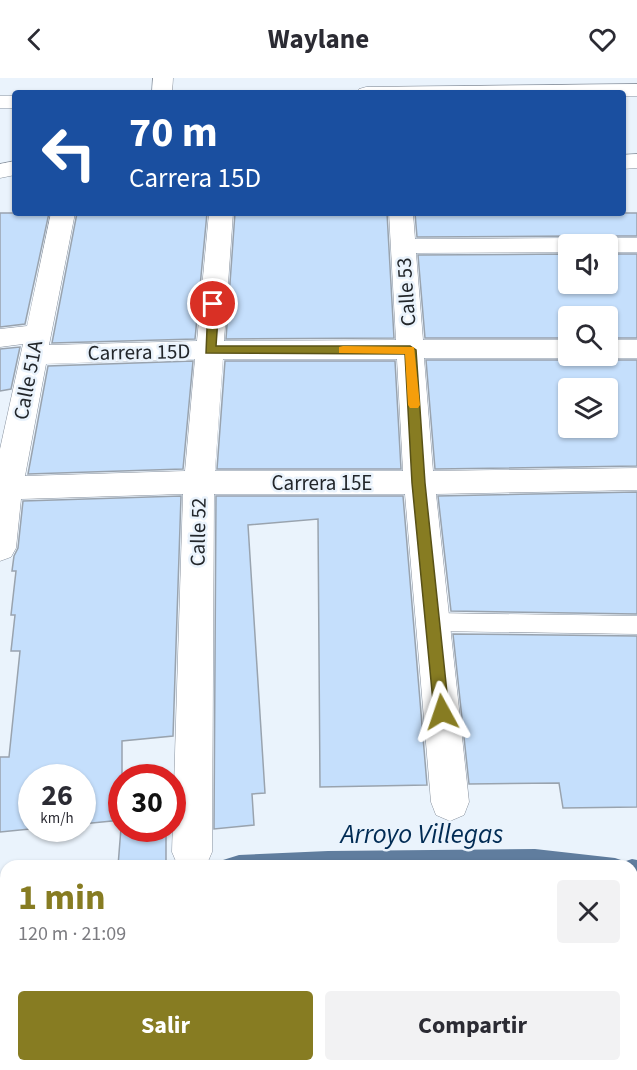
<!DOCTYPE html>
<html lang="es">
<head>
<meta charset="utf-8">
<style>
	:root { --surface:#fff; --page:#f2f2f3; --text:#2b2b33; --muted:#7c7c81; --accent:#877c22 }
	body { margin:0; font-family:"Source Sans 3",sans-serif; background:var(--page); color:var(--text); height:100vh; display:flex; flex-direction:column; font-size:22px; white-space:nowrap }
	* { box-sizing:border-box; margin:0 }
	p { font-size:20px; color:var(--muted) }
	.icon { flex:none; width:33px; height:33px; fill:none; stroke:currentColor; stroke-width:2; stroke-linecap:round; stroke-linejoin:round }
	.map { position:relative; flex:1; overflow:hidden }
	.panel { position:absolute; left:0px; top:782px; width:638px; height:212px; display:flex; flex-direction:column; background:var(--surface); border-radius:18px 18px 0 0; box-shadow:0 2px 4px #0004 }
	.panel>* { flex:none }
	.top-card { position:absolute; left:12px; top:12px; width:614px; height:126px; border-radius:6px; box-shadow:0 2px 4px #0004; background:#1a4fa0; color:#fff; overflow:hidden }
	.tools { position:absolute; left:558px; top:156px; display:grid; gap:12px }
	.tools a { display:grid; place-items:center; width:60px; height:60px; border-radius:6px; background:var(--surface); box-shadow:0 2px 4px #0004; font-size:30px }
	.speed { position:absolute; left:18px; top:686px; display:flex; gap:12px; font-size:30px; font-weight:700; text-align:center }
	.speed>* { display:grid; place-content:center; width:78px; height:78px; border-radius:50%; background:var(--surface); box-shadow:0 2px 4px #0004; line-height:1 }
	.speed small { font-size:15px; font-weight:400 }
	.speed .limit { border:9px solid #d22; background:#fff; color:#111 }
	.pin { position:absolute; display:grid; place-items:center; width:51px; height:51px; color:#fff; margin:-26px; border:3px solid #fff; border-radius:50%; box-shadow:0 2px 6px #0007 }
	.me { position:absolute; width:66px; margin:-33px; rotate:355deg; stroke-linejoin:round; filter:drop-shadow(0 0 4px #0008) }
	.turn { display:flex; align-items:center; gap:21px; height:126px; padding:0 18px; font-size:27px }
	.turn .icon { width:78px; height:78px; stroke-width:2.5 }
	.turn b { display:block; font-size:42px; line-height:51px }
	.round { display:grid; place-items:center; flex:none; width:63px; height:63px; border-radius:6px; background:var(--page) }
	.headline { display:flex; align-items:center; justify-content:space-between; height:102px; padding:0 18px }
	h1 { font-size:36px; font-weight:700; line-height:45px; color:var(--accent) }
	.primary-button { display:flex; gap:12px; margin-top:auto; padding:12px 18px }
	.primary-button a { flex:1; height:69px; border-radius:6px; background:var(--accent); color:#fff; font-size:24px; font-weight:700; line-height:69px; text-align:center }
	.primary-button a+a { background:var(--page); color:var(--text) }
	header { display:flex; justify-content:space-between; align-items:center; height:78px; padding:0 18px; background:var(--surface); font-size:27px; font-weight:700 }
	.map>svg:first-child { display:block }
	.lines { fill:none; stroke-linecap:round; stroke-linejoin:round }
	.stream { fill:#607d9e; fill-rule:evenodd }
	.building { fill:#c5dffc; stroke:#99a3ae; stroke-width:1.5; fill-rule:evenodd }
	.service-casing { stroke:#88919d; stroke-width:1 }
	.minor-casing { stroke:#88919d; stroke-width:1 }
	.service { fill:#fff; fill-rule:evenodd }
	.minor { fill:#fff; fill-rule:evenodd }
	.route { fill:#877c22; stroke:#585116; stroke-width:1.5 }
	.slow { fill:#f59e0b }
	.labels { text-anchor:middle; stroke-width:5; stroke-linejoin:round; paint-order:stroke }
	.street-label { font-size:21px; fill:#22262a; stroke:#eaf3fc }
	.near-water-label { font-size:27px; font-style:italic; fill:#002b54; stroke:#eaf3fc }
</style>
</head>
<body>
<header><svg class="icon" aria-label="back" viewBox="0 0 24 24"><path d="M15 5l-7 7 7 7"/></svg>Waylane<svg class="icon" aria-label="heart" viewBox="0 0 24 24"><path d="M12 20l-8-8c-3-5 5-10 8-4 3-6 11-1 8 4z"/></svg></header>
<div class="map">
<svg width="637" height="992" viewBox="0 0 637 992">
	<rect width="100%" height="100%" fill="#eaf3fc"/>
	<g class="lines">
		<g class="stream">
			<path d="M535,771L615,780L621,782L623,788H221L223,782L239,777L328,773Z"/>
			<path d="M632,781L637,782V798L632,797V788H624L626,783Z"/>
			<rect x="0" y="829" width="6" height="18"/>
		</g>
	</g>
	<g class="building">
		<path d="M0,135H49L25,246L0,249Z"/>
		<path d="M77,135H207L195,261L52,265Z"/>
		<path d="M235,135H387L394,260L226,261Z"/>
		<path d="M415,135H637V158H608L597,161L594,166H582L577,160L568,158L417,159Z"/>
		<path d="M568,176V206H608V176H637V260H608V238H568V260H425L418,177Z"/>
		<path d="M20,269L11,311L0,313V271Z"/>
		<path d="M579,278H597L599,280L608,282H637V388L435,391L426,282H568ZM568,310H608V350H568Z"/>
		<path d="M193,283L183,391L28,396L48,288Z"/>
		<path d="M225,283H395L401,391H217Z"/>
		<path d="M637,414V536L451,533L438,418Z"/>
		<path d="M181,418L173,658L122,663V742L82,746V699H32V750H40L0,754V679H9L20,573H11L15,537H11L16,493H12L14,478L18,470L23,423Z"/>
		<path d="M216,418H403L427,707L320,709L318,441L248,447L265,715L252,716L254,747L214,751Z"/>
		<path d="M453,556L637,558V729L563,730L559,705L469,706Z"/>
		<path d="M121,750H166V783L118,788Z"/>
	</g>
	<g class="lines">
		<g class="service-casing">
			<path id="service" d="M433,535L637,538V556L433,553L425,550L422,544L425,538Z"/>
		</g>
		<g class="minor-casing">
			<g id="minor">
				<path d="M153,0H173L172,15H152Z"/>
				<path d="M637,6V18H622V15H356L359,11L366,9Z"/>
				<rect x="0" y="18" width="15" height="12"/>
				<path d="M637,76V90L622,91V77Z"/>
				<path d="M15,83V97L0,100V86Z"/>
				<path d="M51,135H75L49,267L197,263L209,135H233L224,263L396,262L389,135H413L415,161L568,160L577,162L580,166H568V174L416,175L423,262H568V278H577L568,280H424L433,393L637,390V412L436,416L469,724L464,737L450,743L436,737L431,724L405,416H214L212,774L206,788H178L172,774L183,416L21,421L16,470L11,479L0,483V371L23,266L0,269V251L27,248ZM195,281L185,393L25,398L46,286ZM223,281H397L403,393H215Z"/>
				<path d="M608,160H637V174H608V166H596L599,162Z"/>
				<path d="M608,262H637V280H608L599,278H608Z"/>
				<path d="M637,943V989L626,987H632V945Z"/>
				<path d="M0,956H6V987H25L23,992H0Z"/>
				<path d="M205,987H253L255,992H207Z"/>
				<path d="M390,987H478L476,992H388Z"/>
			</g>
		</g>
		<use href="#service" class="service"/>
		<use href="#minor" class="minor"/>
	</g>
	<path class="route" d="M213,223L219,226L216,268H410L416,272L425,405L449,634L447,639L442,641L436,639L434,634L412,405L405,276L206,275L208,226Z"/>
	<path class="slow" d="M343,268L414,269L420,327L418,330H410L408,327L405,276L339,275V269Z"/>
	<g class="labels">
		<g class="street-label">
			<text transform="translate(406 214) rotate(-94)" y="7">Calle 53</text>
			<text transform="translate(139 274) rotate(-1)" y="7">Carrera 15D</text>
			<text transform="translate(28 302) rotate(-79)" y="7">Calle 51A</text>
			<text x="322" y="412">Carrera 15E</text>
			<text transform="translate(198 454) rotate(-89)" y="7">Calle 52</text>
		</g>
		<g class="near-water-label">
			<text x="422" y="765">Arroyo Villegas</text>
		</g>
	</g>
</svg>
<div class="tools">
<a><svg class="icon" aria-label="sound" viewBox="0 0 24 24"><path d="M4 9h4l5-4v14l-5-4H4zM17 9q2 3 0 6"/></svg></a>
<a><svg class="icon" aria-label="search" viewBox="0 0 24 24"><circle cx="10" cy="10" r="6"/><path d="M15 15l6 6"/></svg></a>
<a><svg class="icon" aria-label="layers" viewBox="0 0 24 24"><path d="M12 4l9 5-9 5-9-5zM3 14l9 5 9-5"/></svg></a>
</div>
<div class="speed"><div>26<small>km/h</small></div><div class="limit">30</div></div>
<div class="pin" style="left:213px;top:226px;background:#d93025"><svg class="icon" aria-label="arrive" viewBox="0 0 24 24"><path d="M6 21V4h12l-3 4 3 4H6"/></svg></div>
<svg class="me" style="left:442px;top:634px" viewBox="-20 -20 40 40"><path d="M0-17L14 15 0 8-14 15z" fill="#877c22" stroke="#fff" stroke-width="4"/></svg>
<div class="top-card">
<div class="turn"><svg class="icon" aria-label="left" viewBox="0 0 24 24"><path d="M17 20v-9H6M10 6l-5 5 5 5"/></svg><div><b>70 m</b>Carrera 15D</div></div>
</div>
<section class="panel">
<div class="headline"><div><h1>1 min</h1><p>120 m · 21:09</p></div><a class="round"><svg class="icon" aria-label="close" viewBox="0 0 24 24"><path d="M6 6l12 12M18 6L6 18"/></svg></a></div>
<div class="primary-button"><a>Salir</a><a>Compartir</a></div>
</section>
</div>
</body>
</html>
